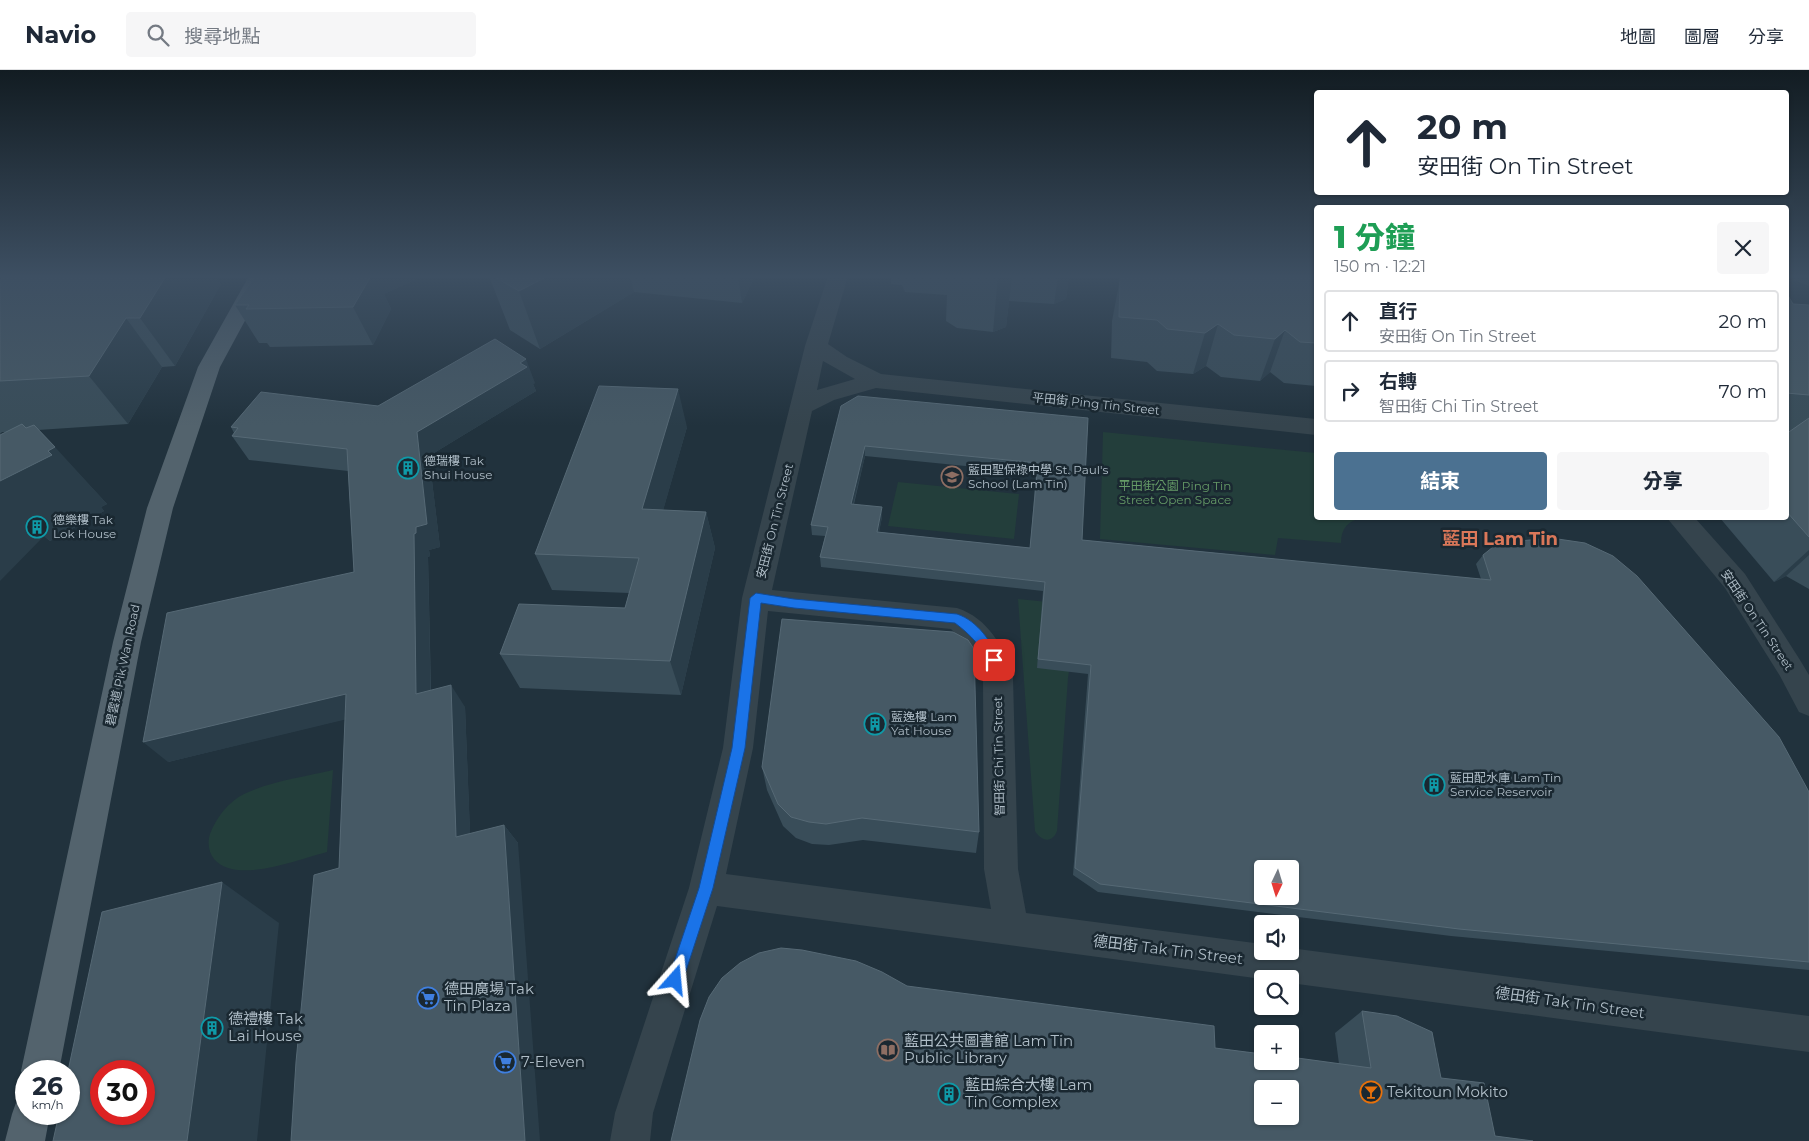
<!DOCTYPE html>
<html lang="zh-TW">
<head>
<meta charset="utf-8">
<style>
	:root { --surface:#fff; --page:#f6f6f7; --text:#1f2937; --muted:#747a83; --line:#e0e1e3; --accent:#4b7191 }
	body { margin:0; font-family:Montserrat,"Noto Sans TC",sans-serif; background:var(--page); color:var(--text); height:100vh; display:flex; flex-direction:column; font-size:19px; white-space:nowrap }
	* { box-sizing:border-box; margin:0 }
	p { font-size:16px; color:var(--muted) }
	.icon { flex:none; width:28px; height:28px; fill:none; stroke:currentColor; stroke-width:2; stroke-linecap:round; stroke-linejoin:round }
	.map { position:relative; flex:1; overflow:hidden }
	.side { position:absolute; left:1314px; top:135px; width:475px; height:315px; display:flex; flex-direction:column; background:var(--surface); border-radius:5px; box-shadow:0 1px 4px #0004 }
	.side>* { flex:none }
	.top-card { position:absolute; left:1314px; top:20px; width:475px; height:105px; border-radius:5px; box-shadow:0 1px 4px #0004; background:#fff; color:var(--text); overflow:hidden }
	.needle { width:32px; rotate:184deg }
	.controls { position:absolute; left:1254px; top:790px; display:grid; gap:10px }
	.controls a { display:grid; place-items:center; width:45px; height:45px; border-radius:5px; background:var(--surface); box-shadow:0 1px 4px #0004; font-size:25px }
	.speed { position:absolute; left:15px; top:990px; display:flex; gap:10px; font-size:25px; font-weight:700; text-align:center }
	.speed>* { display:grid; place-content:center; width:65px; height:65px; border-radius:50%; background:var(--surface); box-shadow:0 1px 4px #0004; line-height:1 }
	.speed small { font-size:12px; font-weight:400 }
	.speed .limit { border:8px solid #d22; background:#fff; color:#111 }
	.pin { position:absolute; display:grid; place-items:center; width:42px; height:42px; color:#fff; margin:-21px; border-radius:10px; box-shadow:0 2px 8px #0006 }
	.me { position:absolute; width:55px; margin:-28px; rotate:18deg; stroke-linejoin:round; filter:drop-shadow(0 0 4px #0008) }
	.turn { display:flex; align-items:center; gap:18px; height:105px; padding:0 20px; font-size:22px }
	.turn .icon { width:65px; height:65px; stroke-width:2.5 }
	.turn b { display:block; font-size:35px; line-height:42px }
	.round { display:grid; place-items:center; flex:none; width:52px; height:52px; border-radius:5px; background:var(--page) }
	.head { display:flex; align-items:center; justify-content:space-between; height:85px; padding:0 20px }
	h1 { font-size:30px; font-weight:800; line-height:38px; color:#1e9e55 }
	.button { display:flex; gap:10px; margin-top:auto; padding:10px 20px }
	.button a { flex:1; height:58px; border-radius:5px; background:var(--accent); color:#fff; font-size:20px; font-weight:800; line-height:58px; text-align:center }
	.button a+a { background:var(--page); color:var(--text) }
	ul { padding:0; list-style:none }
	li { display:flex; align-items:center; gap:15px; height:62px; margin:0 10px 8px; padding:0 10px; border:2px solid var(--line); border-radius:5px }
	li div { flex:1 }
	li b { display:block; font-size:19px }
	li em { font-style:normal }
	header { display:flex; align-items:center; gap:30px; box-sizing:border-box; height:70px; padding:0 25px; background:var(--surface); border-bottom:1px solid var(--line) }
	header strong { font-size:24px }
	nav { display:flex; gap:28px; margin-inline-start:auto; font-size:18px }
	.search { width:350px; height:45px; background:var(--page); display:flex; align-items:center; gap:12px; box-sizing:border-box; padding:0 18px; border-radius:5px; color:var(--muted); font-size:19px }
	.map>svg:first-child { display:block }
	.green { fill:#233e3b }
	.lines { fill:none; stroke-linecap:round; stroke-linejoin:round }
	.minor { fill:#35444d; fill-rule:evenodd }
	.major { fill:#53636d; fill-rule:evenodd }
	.wall { fill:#394d59; fill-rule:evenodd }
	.shaded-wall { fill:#2a3d49 }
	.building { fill:#465965; stroke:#566975; fill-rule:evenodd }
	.route { fill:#1a73e8; stroke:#114b97 }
	.labels { text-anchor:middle; stroke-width:5; stroke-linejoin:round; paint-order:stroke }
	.street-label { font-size:12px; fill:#b0bec8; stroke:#1a2831 }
	.poi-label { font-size:12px; fill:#b0bec8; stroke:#1a2831; text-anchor:start }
	.park-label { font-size:12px; fill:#669b67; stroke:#1a2831 }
	.near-street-label { font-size:15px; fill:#b0bec8; stroke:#1a2831 }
	.near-poi-label { font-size:15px; fill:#b0bec8; stroke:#1a2831; text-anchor:start }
	.district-label { font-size:18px; font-weight:bold; fill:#da7759; stroke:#1a2831 }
</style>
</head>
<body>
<header>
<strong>Navio</strong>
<div class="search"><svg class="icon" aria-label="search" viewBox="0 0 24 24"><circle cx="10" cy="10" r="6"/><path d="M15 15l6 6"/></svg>搜尋地點</div>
<nav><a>地圖</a><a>圖層</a><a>分享</a></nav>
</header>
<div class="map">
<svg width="1809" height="1071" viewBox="0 0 1809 1071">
	<rect width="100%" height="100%" fill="#21323d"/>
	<g class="green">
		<path d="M1103,362L1316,383V448H1362C1348,451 1341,458 1341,473L1278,468L1275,485L1100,469Z"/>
		<path d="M898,412L1019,424L1014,469L888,456Z"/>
		<path d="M1018,529L1078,535L1068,608L1057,761C1052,774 1041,771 1035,761Z"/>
		<path d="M333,700L327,782C299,789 236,815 214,789C209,783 207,773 210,764C216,748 228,732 244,724C271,711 304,707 333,700Z"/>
	</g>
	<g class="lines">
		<g class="minor">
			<path d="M828,206H848L828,274L847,287L881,304L1316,349V365L876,318L834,330L812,341L772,520L957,538C988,548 1005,578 1013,608L1018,799L1026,843L1262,874V881H1290V878L1809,946V982L1290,913V909H1262L717,836L653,1043L650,1071H610L615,1043L689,818L723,678L742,528L805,276ZM823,291L855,309L817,320ZM768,541L951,559L974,582L983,608L984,799L991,839L726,804L753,678Z"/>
			<path d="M1791,206H1809V216L1794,210Z"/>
			<path d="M1667,448H1695L1745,504L1800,590L1809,605V646L1799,642L1780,606L1725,518Z"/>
		</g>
		<g class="major">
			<path d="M249,206H269L220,297L173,438L141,572L59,1001H26V1013L21,1001L113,572L147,438L198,297Z"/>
			<path d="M26,1027V1044H50L45,1071H5L12,1044L17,1030Z"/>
		</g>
	</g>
	<g class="wall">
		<path d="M3,206H215L221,214L175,296L162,297L128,354L38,360L107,434L101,437L104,441L50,471L44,466L7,362H2L0,364V210Z"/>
		<path d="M255,206H423L384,224L391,239L373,275L270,277L267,273H259L235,235Z"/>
		<path d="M489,206H755L742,233L634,222L540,279L510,260Z"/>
		<path d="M891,206H1069L1066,229L1054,234L1009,231L1006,257L993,262L957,258L946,251L947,225L905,222L902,215L891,214Z"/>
		<path d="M1316,206V316L1284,313L1270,302L1260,311L1221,307L1206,296L1193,304L1157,301L1147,292L1111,288L1112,251L1120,209Z"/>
		<path d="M1786,222L1793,234L1809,235V519L1786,506L1774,512L1720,448H1786Z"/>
		<path d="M535,313L533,314L536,321L429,386L440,477L429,480L430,486L428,487L431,620L465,637L470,764L504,755L518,773L339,798L345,649L168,692L354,502L348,401L249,390L232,366L234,363L231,357Z"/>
		<path d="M841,336L1088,348L1082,470L1481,509L1476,494L1483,485L1809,722V900L1451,866L1098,822L1073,805L1088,604L1037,598L1043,521L821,497L820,487L825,466L812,465L811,455ZM865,386L1036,403L1030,478L879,462L882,447L854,434Z"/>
		<path d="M687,357L663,440L706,442L715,478L681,625L520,618L500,584L625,538L629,523L552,520L535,484Z"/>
		<path d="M762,697L979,762L976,783L863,770L829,775L812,774L796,768L783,756L767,720Z"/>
		<path d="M907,916L1215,978L1339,994L1335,963L1362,941L1441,1008L1495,1066L671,1071Z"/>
	</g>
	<g class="shaded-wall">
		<path d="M166,206H215L221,214L175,296L140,248Z"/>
		<path d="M366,206H423L384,224L391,239L373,275L353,237Z"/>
		<path d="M548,206H630L634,222L540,279L519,221Z"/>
		<path d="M738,206H755L742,233Z"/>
		<path d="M998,206H1012L1006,257L993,262Z"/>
		<path d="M1058,206H1069L1066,229L1054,234Z"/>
		<path d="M126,248L162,297L128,354L89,306Z"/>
		<path d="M1218,254L1206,296L1193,304L1205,263Z"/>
		<path d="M1285,260L1270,302L1260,311L1275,269Z"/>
		<path d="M526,289L535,313L533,314L536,321L429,386L440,477L429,480L430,486L428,487L431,645L416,624L414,464L416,457L417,362Z"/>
		<path d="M678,319L687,357L653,476L642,439Z"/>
		<path d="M865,376V386L851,443V434Z"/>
		<path d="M55,377L107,434L101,437L104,441L50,471L44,466L0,511V411Z"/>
		<path d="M882,437V447L877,472V462Z"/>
		<path d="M706,442L715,478L681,625L670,591Z"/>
		<path d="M1809,480V485L1786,506L1774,512Z"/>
		<path d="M451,615L465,637L471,786L456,767Z"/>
		<path d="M346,624L364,645L168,692L143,672Z"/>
		<path d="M504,755L518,773L540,1071H525Z"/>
		<path d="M222,812L279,853L257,1071H187Z"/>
	</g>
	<g class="building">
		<path d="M3,206H166L140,248H126L89,306L0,311V210Z"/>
		<path d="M255,206H371L353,237L246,239L249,235H235Z"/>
		<path d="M493,206H548L519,221Z"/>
		<path d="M1131,206H1316V273L1300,272L1285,260L1275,269L1234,265L1218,254L1205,263L1167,259L1157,250L1119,247L1120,209Z"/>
		<path d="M1786,222L1793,234L1809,235V325L1786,323Z"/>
		<path d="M495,269L526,289L520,293L527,297L417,362L427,454L416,457V463L414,464L416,624L451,615L456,767L504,755L525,1071H291L296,992L314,805L339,798L346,624L143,672L167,543L354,502L347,379L232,366L238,358L231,357L261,322L378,336Z"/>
		<path d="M599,316L678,319L642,439L706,442L670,591L500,584L519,534L625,538L639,488L535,484Z"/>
		<path d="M858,326L1088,348L1082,470L1491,510L1483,485L1498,473L1551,468L1585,473L1613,486L1637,506L1779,667L1809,722V892L1459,859L1100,814L1075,798L1091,595L1038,589L1045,512L820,487L828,457L811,455L841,336ZM865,376L1038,393L1030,478L877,462L882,437L851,434ZM1262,799H1290V826H1262Z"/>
		<path d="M1809,348V467L1786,441V364Z"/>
		<path d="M22,354L26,358L34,355L55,377L48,381L52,385L0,411V365Z"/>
		<path d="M782,549L953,562L968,570L974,579L979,762L862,748L826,754L809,752L791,747L778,734L762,697Z"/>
		<path d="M222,812L187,1071H53L59,1044H69V1001H68L102,842ZM101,1001H144V1044H101Z"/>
		<path d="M781,878L802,880L856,891L882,902L907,916L1214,956L1215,978L1262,984V991H1290V987L1371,998L1362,941L1397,946L1432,962L1441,1008L1484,1013L1495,1066L1533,1071H671L700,950L709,927L722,908L740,893L759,883ZM1262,1019H1290V1046H1262Z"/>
	</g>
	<linearGradient id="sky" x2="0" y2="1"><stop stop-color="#121c22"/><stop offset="0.58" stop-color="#3d4f62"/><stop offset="1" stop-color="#3d4f62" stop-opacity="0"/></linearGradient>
	<rect width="1809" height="356" fill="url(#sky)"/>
	<path class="route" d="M756,523L794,529L957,544C978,551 991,572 1000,590L998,594H990C981,576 971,565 955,553L794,538L761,533L745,678L713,818L683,910L681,916L675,918L670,916L668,910L699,818L732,678L750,528Z"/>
	<defs>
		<g id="building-ring" transform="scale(1.125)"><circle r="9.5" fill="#1a2831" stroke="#0f9aa8" stroke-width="1.5"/><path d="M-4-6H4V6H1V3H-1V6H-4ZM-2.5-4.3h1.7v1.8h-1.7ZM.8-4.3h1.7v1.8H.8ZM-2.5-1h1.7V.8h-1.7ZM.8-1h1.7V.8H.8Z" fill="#0f9aa8"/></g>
		<g id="school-ring" transform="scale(1.125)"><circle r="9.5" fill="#1a2831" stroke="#8d6e63" stroke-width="1.5"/><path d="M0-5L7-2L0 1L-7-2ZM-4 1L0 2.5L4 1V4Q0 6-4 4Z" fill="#8d6e63"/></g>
		<g id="supermarket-ring" transform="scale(1.125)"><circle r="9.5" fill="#1a2831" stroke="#3f7fe0" stroke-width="1.5"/><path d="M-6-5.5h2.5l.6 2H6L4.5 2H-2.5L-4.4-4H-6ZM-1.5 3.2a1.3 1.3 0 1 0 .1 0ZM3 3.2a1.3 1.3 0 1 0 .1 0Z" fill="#3f7fe0"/></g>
		<g id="library-ring" transform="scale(1.125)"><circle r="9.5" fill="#1a2831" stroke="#8d6e63" stroke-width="1.5"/><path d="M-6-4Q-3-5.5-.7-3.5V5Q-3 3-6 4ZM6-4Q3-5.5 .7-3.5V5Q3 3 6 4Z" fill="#8d6e63"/></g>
		<g id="bar-ring" transform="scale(1.125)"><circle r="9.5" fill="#1a2831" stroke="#e8710a" stroke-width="1.5"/><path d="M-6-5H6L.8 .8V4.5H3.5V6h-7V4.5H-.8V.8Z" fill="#e8710a"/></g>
	</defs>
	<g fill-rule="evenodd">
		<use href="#building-ring" x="408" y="398"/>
		<use href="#school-ring" x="952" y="407"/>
		<use href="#building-ring" x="37" y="457"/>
		<use href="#building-ring" x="875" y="654"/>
		<use href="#building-ring" x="1434" y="715"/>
		<use href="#supermarket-ring" x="428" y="928"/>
		<use href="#building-ring" x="212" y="958"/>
		<use href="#library-ring" x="888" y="980"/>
		<use href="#supermarket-ring" x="505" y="992"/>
		<use href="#bar-ring" x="1371" y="1022"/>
		<use href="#building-ring" x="949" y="1024"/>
	</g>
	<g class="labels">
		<g class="street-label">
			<text transform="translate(1096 334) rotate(6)" y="4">平田街 Ping Tin Street</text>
			<text transform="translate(775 451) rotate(-76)" y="4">安田街 On Tin Street</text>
			<text transform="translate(1757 550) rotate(56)" y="4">安田街 On Tin Street</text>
			<text transform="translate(123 595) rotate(-78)" y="4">碧雲道 Pik Wan Road</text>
			<text transform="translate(999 686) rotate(-91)" y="4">智田街 Chi Tin Street</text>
		</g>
		<g class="poi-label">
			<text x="424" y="395">德瑞樓 Tak<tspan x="424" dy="14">Shui House</tspan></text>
			<text x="968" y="404">藍田聖保祿中學 St. Paul's<tspan x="968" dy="14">School (Lam Tin)</tspan></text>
			<text x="53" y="454">德樂樓 Tak<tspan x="53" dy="14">Lok House</tspan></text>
			<text x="891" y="651">藍逸樓 Lam<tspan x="891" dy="14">Yat House</tspan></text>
			<text x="1450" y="712">藍田配水庫 Lam Tin<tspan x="1450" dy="14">Service Reservoir</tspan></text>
		</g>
		<g class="park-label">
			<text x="1175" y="420">平田街公園 Ping Tin<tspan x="1175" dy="14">Street Open Space</tspan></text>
		</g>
		<g class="near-street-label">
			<text transform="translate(1168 880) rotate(7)" y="5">德田街 Tak Tin Street</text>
			<text transform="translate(1570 933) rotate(8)" y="5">德田街 Tak Tin Street</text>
		</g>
		<g class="near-poi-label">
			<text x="444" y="924">德田廣場 Tak<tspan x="444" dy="17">Tin Plaza</tspan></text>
			<text x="228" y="954">德禮樓 Tak<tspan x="228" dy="17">Lai House</tspan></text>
			<text x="904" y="976">藍田公共圖書館 Lam Tin<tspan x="904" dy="17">Public Library</tspan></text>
			<text x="521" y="997">7-Eleven</text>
			<text x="965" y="1020">藍田綜合大樓 Lam<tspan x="965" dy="17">Tin Complex</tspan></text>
			<text x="1387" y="1027">Tekitoun Mokito</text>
		</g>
		<g class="district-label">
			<text x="1500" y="475">藍田 Lam Tin</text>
		</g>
	</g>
</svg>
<div class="controls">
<a><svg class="needle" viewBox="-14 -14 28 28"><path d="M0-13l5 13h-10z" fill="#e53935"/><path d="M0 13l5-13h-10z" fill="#747a83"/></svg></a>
<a><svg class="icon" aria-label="sound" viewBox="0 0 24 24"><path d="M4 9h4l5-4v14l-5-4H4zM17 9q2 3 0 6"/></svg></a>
<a><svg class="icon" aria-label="search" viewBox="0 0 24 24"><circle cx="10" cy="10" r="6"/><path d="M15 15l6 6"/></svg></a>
<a>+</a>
<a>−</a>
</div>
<div class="speed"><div>26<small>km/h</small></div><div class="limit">30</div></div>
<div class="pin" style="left:994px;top:590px;background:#d93025"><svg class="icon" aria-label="arrive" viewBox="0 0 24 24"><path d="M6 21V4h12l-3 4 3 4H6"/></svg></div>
<svg class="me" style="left:675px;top:910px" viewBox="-20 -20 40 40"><path d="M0-17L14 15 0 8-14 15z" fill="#1a73e8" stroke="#fff" stroke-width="4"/></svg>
<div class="top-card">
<div class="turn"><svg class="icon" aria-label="ahead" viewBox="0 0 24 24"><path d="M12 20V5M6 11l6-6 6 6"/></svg><div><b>20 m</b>安田街 On Tin Street</div></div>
</div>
<section class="side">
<div class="head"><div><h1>1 分鐘</h1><p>150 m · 12:21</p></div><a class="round"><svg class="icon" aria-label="close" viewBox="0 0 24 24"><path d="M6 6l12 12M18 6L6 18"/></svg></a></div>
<ul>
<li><svg class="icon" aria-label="ahead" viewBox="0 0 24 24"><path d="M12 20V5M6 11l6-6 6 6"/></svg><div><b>直行</b><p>安田街 On Tin Street</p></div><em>20 m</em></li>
<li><svg class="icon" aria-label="right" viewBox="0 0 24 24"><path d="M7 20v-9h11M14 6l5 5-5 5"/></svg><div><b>右轉</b><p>智田街 Chi Tin Street</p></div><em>70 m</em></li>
</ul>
<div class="button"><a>結束</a><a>分享</a></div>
</section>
</div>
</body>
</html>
